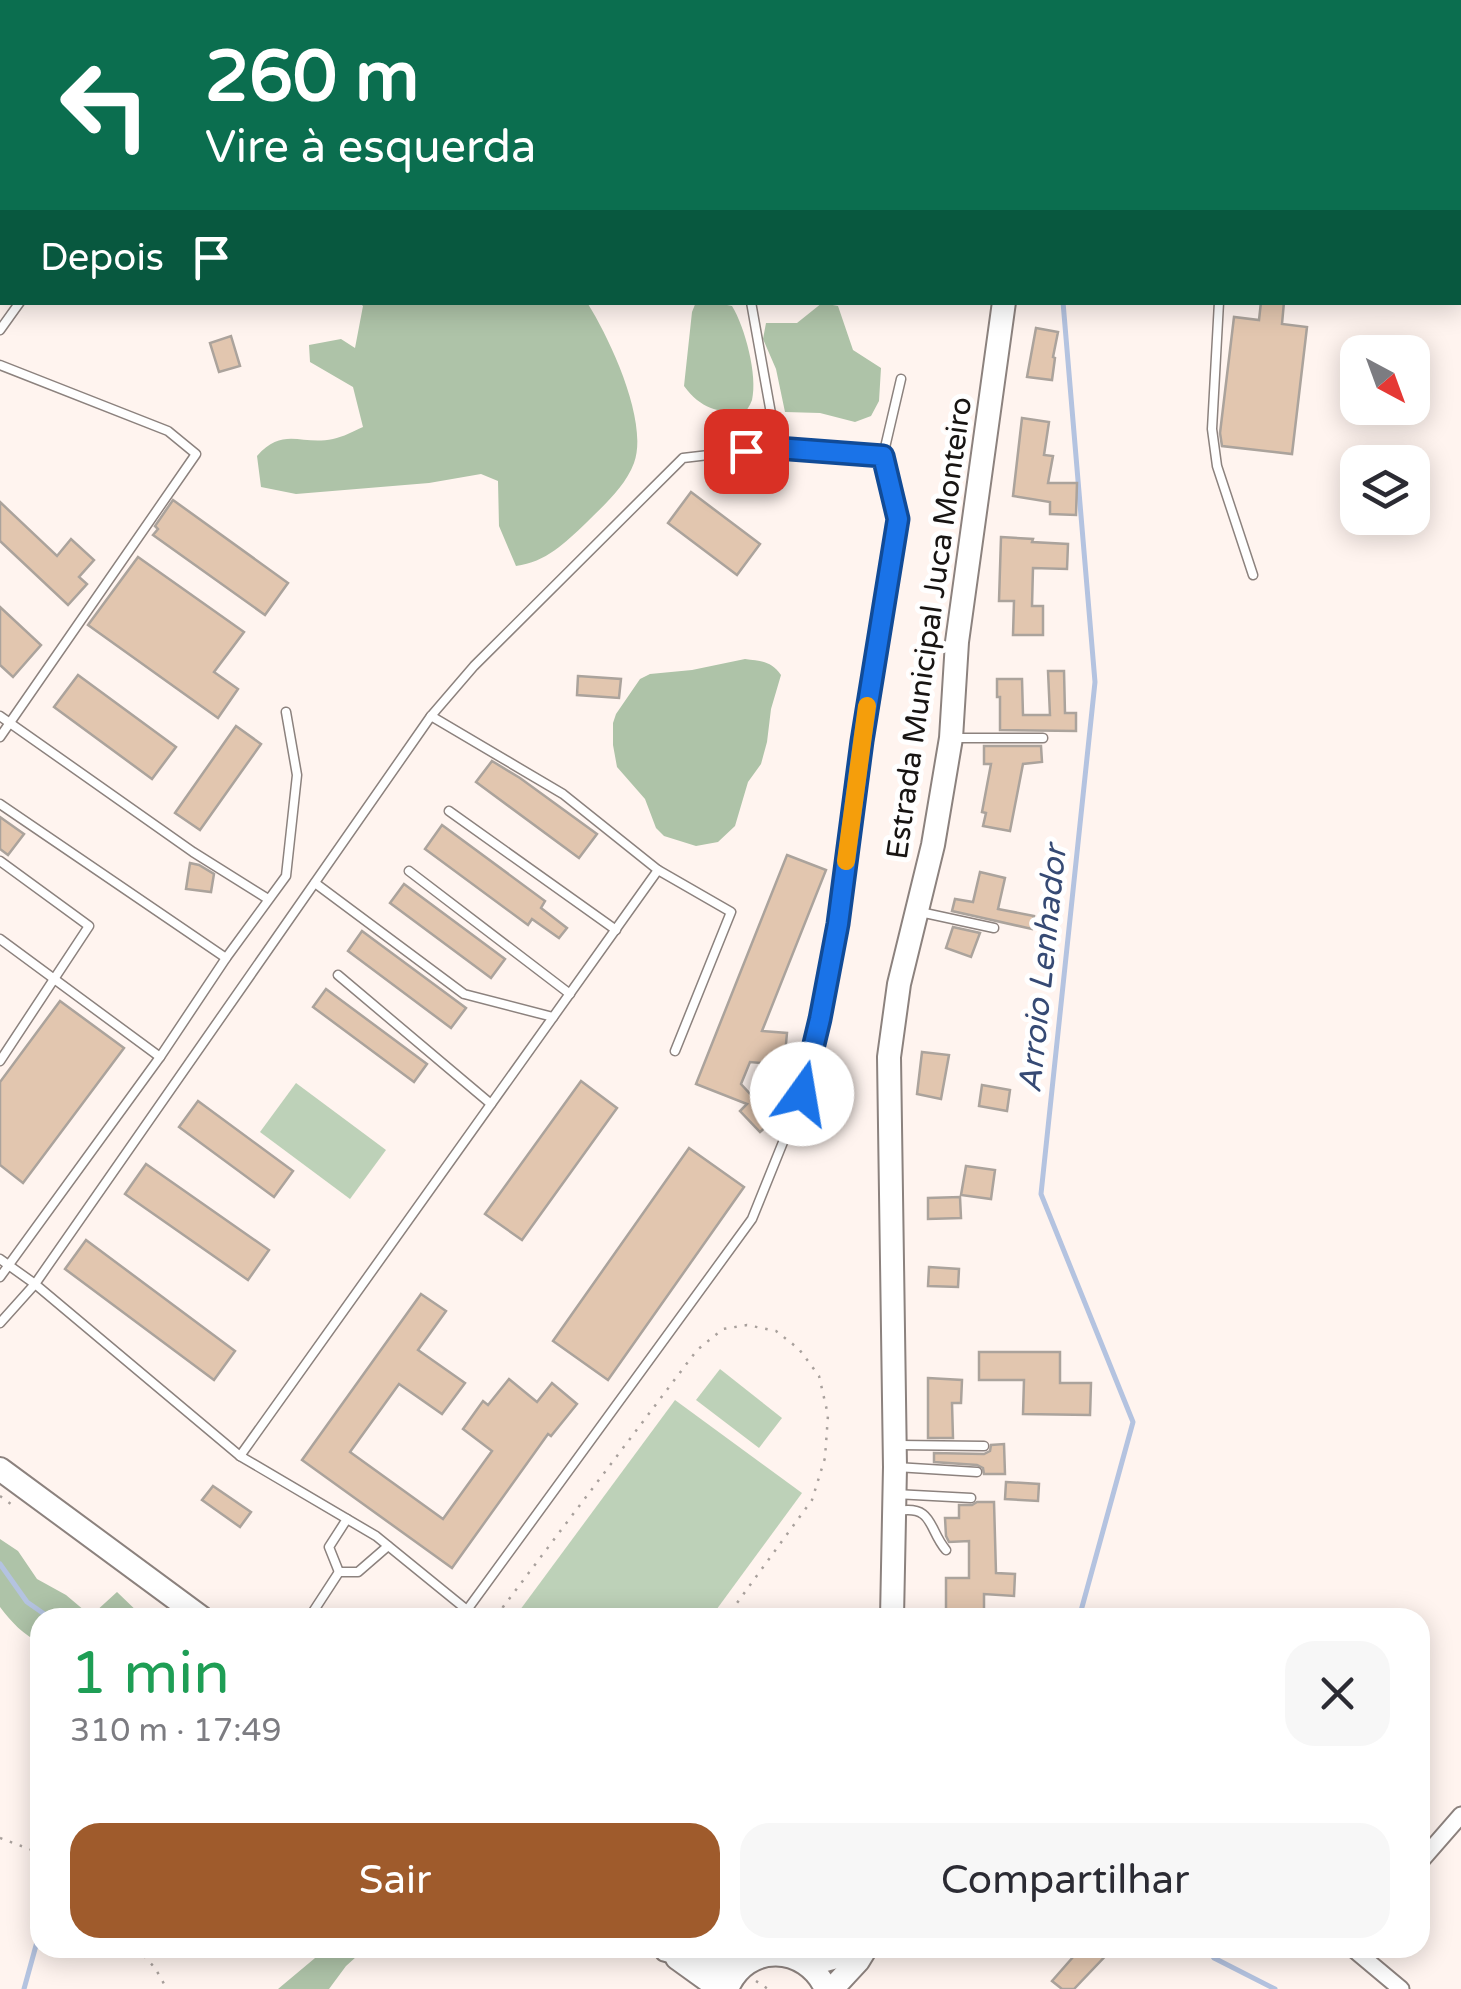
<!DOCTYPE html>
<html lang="pt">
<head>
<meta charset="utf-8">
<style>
	:root { --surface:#fff; --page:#f7f7f7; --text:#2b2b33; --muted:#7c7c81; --accent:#9f5b2c }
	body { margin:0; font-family:"Varela Round",sans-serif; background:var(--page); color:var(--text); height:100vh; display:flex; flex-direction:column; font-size:38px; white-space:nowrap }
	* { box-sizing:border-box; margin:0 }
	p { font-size:32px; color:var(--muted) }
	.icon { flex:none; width:55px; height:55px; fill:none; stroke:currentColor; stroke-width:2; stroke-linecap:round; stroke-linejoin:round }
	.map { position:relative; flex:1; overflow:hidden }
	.drawer { position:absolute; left:30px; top:1608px; width:1400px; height:350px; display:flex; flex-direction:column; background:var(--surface); border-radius:30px; box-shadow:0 5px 25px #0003 }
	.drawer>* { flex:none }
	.top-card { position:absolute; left:0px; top:0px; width:1462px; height:305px; box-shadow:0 5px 25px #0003; background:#0b6e4f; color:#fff; overflow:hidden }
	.needle { width:65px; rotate:139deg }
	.tools { position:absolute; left:1340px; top:335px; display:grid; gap:20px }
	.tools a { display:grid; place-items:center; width:90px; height:90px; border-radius:20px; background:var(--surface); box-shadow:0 5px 25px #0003; font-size:50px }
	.pin { position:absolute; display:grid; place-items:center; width:85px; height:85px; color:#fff; margin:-42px; border-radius:20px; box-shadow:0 5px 15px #0006 }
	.me { position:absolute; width:110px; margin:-55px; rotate:13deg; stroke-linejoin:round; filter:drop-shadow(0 0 8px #0008) }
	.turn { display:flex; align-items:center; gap:35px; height:210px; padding:0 40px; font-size:45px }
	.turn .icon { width:130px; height:130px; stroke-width:2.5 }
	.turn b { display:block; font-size:70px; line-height:85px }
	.then { display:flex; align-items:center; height:95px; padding:0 40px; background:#0003; gap:20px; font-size:38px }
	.round { display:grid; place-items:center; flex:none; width:105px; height:105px; border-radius:30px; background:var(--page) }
	.overview { display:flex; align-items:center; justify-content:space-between; height:170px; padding:0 40px }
	h1 { font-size:60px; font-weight:600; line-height:75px; color:#1e9e55 }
	.action { display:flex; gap:20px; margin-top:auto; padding:20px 40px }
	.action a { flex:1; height:115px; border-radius:30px; background:var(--accent); color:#fff; font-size:40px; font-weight:600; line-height:115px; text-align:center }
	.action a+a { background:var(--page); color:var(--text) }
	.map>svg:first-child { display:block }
	.green { fill:#bdd1b8 }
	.forest { fill:#aec3a8 }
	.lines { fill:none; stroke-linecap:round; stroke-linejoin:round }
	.stream { stroke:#b4c3e0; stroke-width:5 }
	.building { fill:#e2c6af; stroke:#aba39c; stroke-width:2.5 }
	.lane-casing { stroke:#8c827e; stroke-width:11 }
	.street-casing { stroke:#8c827e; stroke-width:19 }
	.secondary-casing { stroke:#8c827e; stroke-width:26 }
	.path { stroke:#a8a09c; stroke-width:2.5; stroke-dasharray:2.5 8; stroke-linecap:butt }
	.lane { stroke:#fff; stroke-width:8 }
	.street { stroke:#fff; stroke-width:15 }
	.secondary { stroke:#fff; stroke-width:22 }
	.route-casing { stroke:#114b97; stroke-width:25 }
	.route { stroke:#1a73e8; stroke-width:18 }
	.slow { stroke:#f59e0b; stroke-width:18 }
	.labels { text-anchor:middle; stroke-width:10; stroke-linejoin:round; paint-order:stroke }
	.street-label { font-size:30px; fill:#181513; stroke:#fff }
	.water-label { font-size:32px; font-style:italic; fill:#364a74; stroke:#fff }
</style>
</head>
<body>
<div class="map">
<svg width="1461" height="1989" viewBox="0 0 1461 1989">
	<rect width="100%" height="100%" fill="#fff4ef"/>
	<g class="green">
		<path d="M296,1083L386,1150L350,1199L260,1132Z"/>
		<path d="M720,1369L782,1418L759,1448L696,1400Z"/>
		<path d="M675,1400L802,1493L711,1617H531L520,1610Z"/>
	</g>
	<g class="forest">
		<path d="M696,302L717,303L732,306C745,327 758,376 752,400C750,406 746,410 744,415C716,410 702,410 684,386L692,312Z"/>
		<path d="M360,303L588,304C610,339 649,422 634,463C625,487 604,505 586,523C565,543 546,562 516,566L499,526L498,481L481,474L429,483L296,494L261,487L257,456C284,426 301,446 333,439C343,437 354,431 363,427L353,387L310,362L309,345L341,339L355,348L363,306Z"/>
		<path d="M822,303L838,306L853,350L881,368L879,401L871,416L855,422L820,413L785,412L776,369L763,339L766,323H797Z"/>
		<path d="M745,659C761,661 771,661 781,675L771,709L767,742L761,764L748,782L735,826L718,842L696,846L664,836L656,828L645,799L617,767L613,745V723L616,714L640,679L650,674L692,670Z"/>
		<path d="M0,1539L18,1551L37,1579L66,1595L85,1611L94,1613L117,1592L143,1617L40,1618V1643C24,1635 11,1622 0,1607Z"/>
		<path d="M327,1948H366L346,1966L329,1989H278Z"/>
	</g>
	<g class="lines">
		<g class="stream">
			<path d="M1311,0L1315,2"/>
			<path d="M1164,2L1165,0"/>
			<path d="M1460,109L1461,110"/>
			<path d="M1063,302L1095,682L1041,1194L1133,1422L1079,1618"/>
			<path d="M0,1564L27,1602L50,1618"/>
			<path d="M1207,1948L1214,1958L1275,1989"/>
			<path d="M24,1989L40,1931"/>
		</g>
	</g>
	<g class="building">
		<path d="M1261,302H1284L1282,324L1307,327L1292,454L1222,446L1220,433L1234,317L1259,320Z"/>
		<path d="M1036,328L1058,332L1053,357L1055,358L1052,380L1027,377Z"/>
		<path d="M231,336L240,366L219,372L210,343Z"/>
		<path d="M1022,418L1049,422L1044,455L1053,456L1048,483H1077L1076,515L1050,514V502L1013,496Z"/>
		<path d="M691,492L760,544L737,575L668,523Z"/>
		<path d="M173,500L288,583L265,615L153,535L158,529L155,526Z"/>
		<path d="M0,502L57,556L71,539L94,560L79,577L87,584L68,605L0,541Z"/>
		<path d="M1001,537L1033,539L1032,542L1068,544L1067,569L1033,568L1032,606H1043V635H1013L1014,601H999Z"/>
		<path d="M138,557L244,632L214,672L238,689L218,718L88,625Z"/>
		<path d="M0,607L41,645L13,677L0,665Z"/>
		<path d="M1048,671H1064L1065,713H1076V731L1000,730V697H997V679H1022L1023,715H1050Z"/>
		<path d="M78,675L176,747L152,779L54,707Z"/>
		<path d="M578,676L621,679L619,698L577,695Z"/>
		<path d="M236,726L261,744L200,830L175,813Z"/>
		<path d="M984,746H1041L1042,762L1023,764L1010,831L983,826L986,813L982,812L991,764H984Z"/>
		<path d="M492,761L520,778L597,834L579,858L476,782Z"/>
		<path d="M0,817L24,834L8,855L0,849Z"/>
		<path d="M442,825L545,901L541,908L567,928L559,938L532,919L528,925L425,849Z"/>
		<path d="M787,855L826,870L762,1031L787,1033L784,1065L750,1062L741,1084L774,1120L760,1132L740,1111L747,1104L696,1084Z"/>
		<path d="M190,863L199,865L214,874L211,892L186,889Z"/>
		<path d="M980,872L1005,878L998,909L1034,916L1032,929L952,911L955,899L973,902Z"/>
		<path d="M404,884L505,959L491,978L390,903Z"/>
		<path d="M953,927L980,933L971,957L946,948Z"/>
		<path d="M362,931L466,1008L451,1028L348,951Z"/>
		<path d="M326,989L427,1064L414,1082L313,1007Z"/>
		<path d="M60,1001L124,1048L23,1183L0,1165V1082Z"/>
		<path d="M922,1052L949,1055L941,1099L917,1094Z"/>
		<path d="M581,1081L617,1108L522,1240L485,1214Z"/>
		<path d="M982,1085L1010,1090L1007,1111L979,1106Z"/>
		<path d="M198,1101L293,1171L274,1197L179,1127Z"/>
		<path d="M689,1148L744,1187L608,1380L553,1341Z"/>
		<path d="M146,1164L269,1250L248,1280L125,1194Z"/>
		<path d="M966,1166L995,1170L991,1199L961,1195Z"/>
		<path d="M960,1197L961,1218L928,1219V1198Z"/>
		<path d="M86,1240L235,1351L214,1380L65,1269Z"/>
		<path d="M929,1267L959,1269L958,1287L928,1286Z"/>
		<path d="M421,1294L446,1311L418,1350L465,1383L442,1414L399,1384L350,1452L443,1519L492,1451L463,1429L483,1401L488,1405L509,1379L537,1402L552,1383L577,1404L551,1436L548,1434L452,1568L302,1460Z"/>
		<path d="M979,1352H1060V1383H1091L1090,1415L1023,1414L1024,1380H979Z"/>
		<path d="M928,1378L962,1380L961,1403H952L953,1438H928Z"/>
		<path d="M1004,1444L1005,1474H984L983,1468L977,1465L934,1462V1453L984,1454L990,1451L991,1445Z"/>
		<path d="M1006,1482L1039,1484L1038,1501L1005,1499Z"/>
		<path d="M213,1486L251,1512L240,1527L202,1500Z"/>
		<path d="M977,1502H994L996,1573L1015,1574L1014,1596L984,1594V1618H946V1578H969V1541L949,1542L946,1536L945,1518H959V1505H972Z"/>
		<path d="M1081,1948H1113L1074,1989H1062L1052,1981Z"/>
	</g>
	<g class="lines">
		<g class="lane-casing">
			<g id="lane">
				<path d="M245,2L247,0"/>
				<path d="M647,2V0"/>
				<path d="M751,302L777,447"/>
				<path d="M1219,302L1212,429L1217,466L1253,575"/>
				<path d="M0,330L20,302"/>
				<path d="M0,365L168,431L196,454L0,737"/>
				<path d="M0,716L193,852L268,899"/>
				<path d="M431,716L563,794L658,870L240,1456L376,1536L467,1610L752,1219L802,1095L820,1019L838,924L862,741L898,519L883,456L901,379"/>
				<path d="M953,738H1043"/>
				<path d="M0,804L226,958"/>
				<path d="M449,811L616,930"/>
				<path d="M0,861L89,926L0,1061"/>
				<path d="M658,870L731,912L675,1051"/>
				<path d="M409,871L570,994"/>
				<path d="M315,883L464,994L553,1017"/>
				<path d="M920,912L994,928"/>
				<path d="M0,939L160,1057"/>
				<path d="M338,975L491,1104"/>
				<path d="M0,1259L35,1284L0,1323"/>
				<path d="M0,1277L160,1057L226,958L286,876L297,775L286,712"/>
				<path d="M899,1445L984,1446"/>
				<path d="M240,1456L35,1284L431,716L474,666L683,458L777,447L883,456"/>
				<path d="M896,1467L977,1472"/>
				<path d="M895,1494L971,1498"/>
				<path d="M898,1511C934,1505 928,1529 946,1550"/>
				<path d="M339,1572L329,1547L347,1519"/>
				<path d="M309,1618L339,1572H358L388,1546"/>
			</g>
		</g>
		<g class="street-casing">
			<g id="street">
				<path d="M1420,1862L1461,1815"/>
				<path d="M1352,1948L1401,1989"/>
			</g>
		</g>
		<g class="secondary-casing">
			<g id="secondary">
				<path d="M1067,2V0"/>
				<path d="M0,1469L202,1618"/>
				<path d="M892,1618L895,1467L889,1057L899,984L933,845L951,738L957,642L1004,302"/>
				<path d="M666,1950L738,1970"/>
				<path d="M677,1958L720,1989"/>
				<path d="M808,1965L833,1958L848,1948"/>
				<path d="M727,1989C746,1942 806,1944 826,1989"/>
				<path d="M832,1989L858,1961L866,1948"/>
			</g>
		</g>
		<g class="path">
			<path d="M0,1496L15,1507"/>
			<path d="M154,1609L162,1618"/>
			<path d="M501,1618L503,1607L697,1350L723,1329L747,1325L776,1331L799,1349L819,1376L828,1415L825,1458L812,1500L726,1618"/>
			<path d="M0,1838L40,1853"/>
			<path d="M137,1948L155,1968L167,1989"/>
			<path d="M756,1981L768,1989"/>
		</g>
		<use href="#lane" class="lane"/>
		<use href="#street" class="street"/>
		<use href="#secondary" class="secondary"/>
	</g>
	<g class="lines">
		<g class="route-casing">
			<path id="route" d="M746,451L777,448L883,456L898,519L862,741L838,924L820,1019L802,1094"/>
		</g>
		<use href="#route" class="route"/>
		<path class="slow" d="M846,861L867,706"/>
	</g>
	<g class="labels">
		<g class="street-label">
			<text transform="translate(929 628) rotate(-82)" y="10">Estrada Municipal Juca Monteiro</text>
		</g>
		<g class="water-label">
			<text transform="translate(1042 969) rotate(-84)" y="11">Arroio Lenhador</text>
		</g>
	</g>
</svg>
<div class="tools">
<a><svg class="needle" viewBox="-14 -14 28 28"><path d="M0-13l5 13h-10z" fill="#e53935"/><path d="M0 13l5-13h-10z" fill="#7c7c81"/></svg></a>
<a><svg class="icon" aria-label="layers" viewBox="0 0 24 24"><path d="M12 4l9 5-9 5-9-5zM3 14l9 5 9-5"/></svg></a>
</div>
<div class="pin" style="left:746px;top:451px;background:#d93025"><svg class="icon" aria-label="arrive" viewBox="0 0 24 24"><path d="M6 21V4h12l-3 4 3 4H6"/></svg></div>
<svg class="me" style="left:802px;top:1094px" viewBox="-20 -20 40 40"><circle r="19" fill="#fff"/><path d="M0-13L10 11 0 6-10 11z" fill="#1a73e8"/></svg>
<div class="top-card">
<div class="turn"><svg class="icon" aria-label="left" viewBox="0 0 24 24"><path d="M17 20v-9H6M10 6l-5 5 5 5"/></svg><div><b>260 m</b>Vire à esquerda</div></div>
<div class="then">Depois<svg class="icon" aria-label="arrive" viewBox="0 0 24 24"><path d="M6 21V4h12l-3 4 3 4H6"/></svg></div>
</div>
<section class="drawer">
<div class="overview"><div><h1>1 min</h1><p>310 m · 17:49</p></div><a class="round"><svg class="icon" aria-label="close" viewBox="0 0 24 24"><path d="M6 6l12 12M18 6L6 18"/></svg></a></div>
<div class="action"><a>Sair</a><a>Compartilhar</a></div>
</section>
</div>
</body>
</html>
